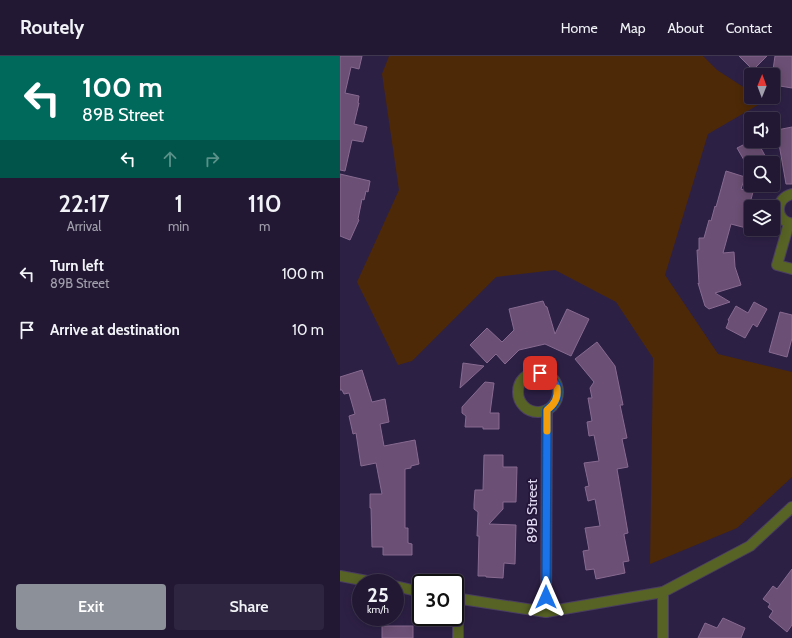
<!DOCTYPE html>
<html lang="en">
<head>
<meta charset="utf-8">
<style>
	:root { --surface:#221834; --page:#2e2540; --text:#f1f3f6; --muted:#a2a0ac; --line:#3f374f; --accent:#8c9099 }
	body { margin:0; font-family:Cabin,sans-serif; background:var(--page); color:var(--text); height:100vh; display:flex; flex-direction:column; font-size:15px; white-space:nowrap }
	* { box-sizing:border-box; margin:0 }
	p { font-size:13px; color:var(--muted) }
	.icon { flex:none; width:22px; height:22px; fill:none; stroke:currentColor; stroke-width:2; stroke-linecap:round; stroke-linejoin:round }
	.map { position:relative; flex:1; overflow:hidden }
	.details { display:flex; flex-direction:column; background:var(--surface); width:340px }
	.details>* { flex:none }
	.banner { background:#00695c; color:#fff; overflow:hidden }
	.needle { width:26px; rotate:1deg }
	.tools { position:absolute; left:404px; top:12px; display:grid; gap:8px }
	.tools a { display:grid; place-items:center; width:36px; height:36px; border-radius:4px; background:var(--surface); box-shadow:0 2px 10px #0003,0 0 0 1px var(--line); font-size:20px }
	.speed { position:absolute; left:12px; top:518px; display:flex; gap:8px; font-size:20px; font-weight:700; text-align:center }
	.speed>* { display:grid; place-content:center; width:52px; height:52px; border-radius:50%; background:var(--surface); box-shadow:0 2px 10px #0003,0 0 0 1px var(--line); line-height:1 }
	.speed small { font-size:10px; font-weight:400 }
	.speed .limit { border:2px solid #111; border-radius:6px; background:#fff; color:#111 }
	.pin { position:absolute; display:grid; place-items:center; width:34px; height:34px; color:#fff; margin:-17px; border-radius:8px; box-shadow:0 2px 6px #0006 }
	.me { position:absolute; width:44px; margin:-22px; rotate:0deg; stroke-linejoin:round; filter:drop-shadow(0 0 3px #0008) }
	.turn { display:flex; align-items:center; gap:14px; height:84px; padding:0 16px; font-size:18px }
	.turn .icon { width:52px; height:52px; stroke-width:2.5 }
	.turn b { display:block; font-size:28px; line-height:34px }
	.lanes { display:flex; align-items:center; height:38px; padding:0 16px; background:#0003; justify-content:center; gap:20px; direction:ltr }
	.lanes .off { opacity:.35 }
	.eta { display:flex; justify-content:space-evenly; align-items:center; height:68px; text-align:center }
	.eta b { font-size:24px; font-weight:600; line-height:28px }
	.cta { display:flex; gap:8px; margin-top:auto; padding:8px 16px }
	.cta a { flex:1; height:46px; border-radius:4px; background:var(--accent); color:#fff; font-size:16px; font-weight:600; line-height:46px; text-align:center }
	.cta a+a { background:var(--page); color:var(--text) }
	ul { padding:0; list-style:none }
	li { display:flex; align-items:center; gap:12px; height:56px; padding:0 16px }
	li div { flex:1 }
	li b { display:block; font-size:15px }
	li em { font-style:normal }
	header { display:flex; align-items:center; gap:24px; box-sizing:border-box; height:56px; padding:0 20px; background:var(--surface); border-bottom:1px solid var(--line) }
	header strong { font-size:19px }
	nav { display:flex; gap:22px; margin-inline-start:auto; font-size:14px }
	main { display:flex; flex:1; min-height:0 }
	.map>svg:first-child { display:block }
	.green { fill:#4d2907 }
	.building { fill:#6c4f74; stroke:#886a90 }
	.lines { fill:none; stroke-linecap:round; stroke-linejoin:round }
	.minor-casing { stroke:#4a3e61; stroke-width:12 }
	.tertiary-casing { stroke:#4a3e61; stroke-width:12 }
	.minor { stroke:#576325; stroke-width:10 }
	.tertiary { stroke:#576325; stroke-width:10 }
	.route-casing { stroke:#114b97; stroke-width:10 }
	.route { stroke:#1a73e8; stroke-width:7 }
	.slow { stroke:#f59e0b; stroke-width:7 }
	.labels { text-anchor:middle; stroke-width:3.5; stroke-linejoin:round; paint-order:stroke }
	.street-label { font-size:14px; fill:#e0d9f1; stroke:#24163a }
</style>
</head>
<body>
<header>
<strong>Routely</strong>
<nav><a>Home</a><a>Map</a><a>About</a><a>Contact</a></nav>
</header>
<main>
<section class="details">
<div class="banner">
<div class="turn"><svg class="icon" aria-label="left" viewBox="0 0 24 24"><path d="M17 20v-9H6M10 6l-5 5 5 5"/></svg><div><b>100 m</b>89B Street</div></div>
<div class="lanes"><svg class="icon" aria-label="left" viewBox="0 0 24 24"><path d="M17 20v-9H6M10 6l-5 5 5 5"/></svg><svg class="icon off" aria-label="ahead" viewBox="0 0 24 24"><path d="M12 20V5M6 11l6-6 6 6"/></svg><svg class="icon off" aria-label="right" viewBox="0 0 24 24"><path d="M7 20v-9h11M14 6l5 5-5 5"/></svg></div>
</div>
<div class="eta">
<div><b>22:17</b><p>Arrival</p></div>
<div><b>1</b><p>min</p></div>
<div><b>110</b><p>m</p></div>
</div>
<ul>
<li><svg class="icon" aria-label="left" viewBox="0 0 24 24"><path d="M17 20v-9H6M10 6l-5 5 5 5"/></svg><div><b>Turn left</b><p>89B Street</p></div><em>100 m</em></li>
<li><svg class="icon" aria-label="arrive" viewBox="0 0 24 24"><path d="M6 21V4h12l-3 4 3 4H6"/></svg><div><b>Arrive at destination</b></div><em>10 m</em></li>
</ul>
<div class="cta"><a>Exit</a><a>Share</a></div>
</section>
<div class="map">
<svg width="452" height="582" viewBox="0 0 452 582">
	<rect width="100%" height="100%" fill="#2d2045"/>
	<path class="green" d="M49,0H363L377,14L411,36V41H419L425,45L368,78L325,219L378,298L452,316V421L397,472L310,508L313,302L276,246L215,214L156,221L72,305L58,309L17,226L59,134L42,18Z"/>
	<g class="building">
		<path d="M0,0H22L19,13L11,11L5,37L19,40L18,47H19L14,68L27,71L23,86L12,84L5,115L0,114Z"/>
		<path d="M399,0H427L413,14Z"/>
		<path d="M435,0H452V32L440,30L438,28L433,27V14Z"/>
		<path d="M452,71V128H446L439,88H440L437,74Z"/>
		<path d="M411,85H417L429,107H411V110L408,111L397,92Z"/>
		<path d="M386,115L405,121L401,133L413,136L407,158H409L406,172L391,168L383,197L394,196L395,211L401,229L375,237L390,246L369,253L365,250L358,227L359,228L357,194H359V182H364L369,164L371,165L375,150L376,151Z"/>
		<path d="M0,118L30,125L28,136L26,135L24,144L22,143L18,163L19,164L10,184L0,180Z"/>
		<path d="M203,245L205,250L207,251L215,278L227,253L249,263L231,300L205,288L179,294L165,308L156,298L147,307L130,289L147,272L162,286L174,274L169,253Z"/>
		<path d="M414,246L427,253L417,271L413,268L405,282L386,272L389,265L388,264L396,250L408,257Z"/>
		<path d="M440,256L452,259V282L447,301L429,296Z"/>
		<path d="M257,286L275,310L283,349H280L287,382L282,383L288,411L277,413L288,477L284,478V479L289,505L283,506L285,517L256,523L254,513L246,514L243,495L249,494L245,472L260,470L255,443L248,445L245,431L249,430L244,407L259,405L254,379L249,380L247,366L252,365L248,342H252L250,332L254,326L235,303Z"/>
		<path d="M123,307L144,310L120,332Z"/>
		<path d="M22,314L32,346L45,343L49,366L40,368L44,390L75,384L79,408L71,410V412L65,413V472H68V487L72,488V499H43V491H32L31,452H30V438H42L36,407L21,410L16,377L13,378L9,360L15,358L9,337L4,338L2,334H0V321Z"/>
		<path d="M145,326L154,327L150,357H159V373H143V371H125L126,360L122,357V351Z"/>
		<path d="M144,399H163V411H177L176,446H163V453L149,468L176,469L175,508L164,507L163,522L146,521V520H138L139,480H137L138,456L134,453V448L135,434H143Z"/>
		<path d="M452,513V569L447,576L429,561L433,555L428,551L430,548L423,543L433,530L437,533Z"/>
		<path d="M383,562L405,572L401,582H358L365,567L377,572Z"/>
		<rect x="42" y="570" width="31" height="12"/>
	</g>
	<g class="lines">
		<g class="minor-casing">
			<g id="minor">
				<path d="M452,138C435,142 434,164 452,168"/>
				<path d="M449,167L437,209L452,213"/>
				<circle cx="198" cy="336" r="20"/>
				<path d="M206,556L207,354"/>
				<path d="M118,582V543"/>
				<path d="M323,582V536"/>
			</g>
		</g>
		<g class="tertiary-casing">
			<g id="tertiary">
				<path d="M0,520L38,527"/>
				<path d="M55,530L81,536"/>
				<path d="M115,542L206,556L323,536L410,490L452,451"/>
			</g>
		</g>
		<use href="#minor" class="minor"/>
		<use href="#tertiary" class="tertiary"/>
	</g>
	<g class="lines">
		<g class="route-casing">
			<path id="route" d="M200,317C220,322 224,342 207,354L206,541"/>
		</g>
		<use href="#route" class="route"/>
		<path class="slow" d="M207,375V354C215,348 218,342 217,332"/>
	</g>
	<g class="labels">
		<g class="street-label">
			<text transform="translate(192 455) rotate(-90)" y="5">89B Street</text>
		</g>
	</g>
</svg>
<div class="tools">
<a><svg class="needle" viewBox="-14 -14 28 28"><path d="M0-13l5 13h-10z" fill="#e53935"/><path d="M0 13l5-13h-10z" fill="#a2a0ac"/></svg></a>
<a><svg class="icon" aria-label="sound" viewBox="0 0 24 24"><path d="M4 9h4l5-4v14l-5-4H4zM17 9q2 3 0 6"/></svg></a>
<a><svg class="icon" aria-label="search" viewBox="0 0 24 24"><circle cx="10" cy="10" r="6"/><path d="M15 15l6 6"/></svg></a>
<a><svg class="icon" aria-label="layers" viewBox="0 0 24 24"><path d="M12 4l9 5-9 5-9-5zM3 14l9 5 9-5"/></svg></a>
</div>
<div class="speed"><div>25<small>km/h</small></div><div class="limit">30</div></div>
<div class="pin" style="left:200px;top:317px;background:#d93025"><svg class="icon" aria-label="arrive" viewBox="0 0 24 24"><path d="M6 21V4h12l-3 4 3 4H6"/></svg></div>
<svg class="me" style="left:206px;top:541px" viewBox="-20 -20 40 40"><path d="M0-17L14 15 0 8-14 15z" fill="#1a73e8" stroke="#fff" stroke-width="4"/></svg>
</div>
</main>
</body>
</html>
